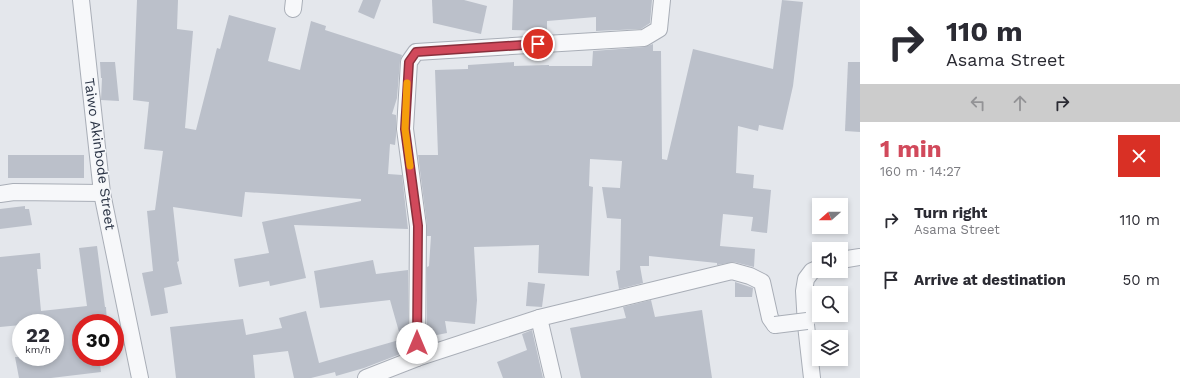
<!DOCTYPE html>
<html lang="en">
<head>
<meta charset="utf-8">
<style>
	:root { --surface:#fff; --page:#f7f7f7; --text:#2b2b33; --muted:#7c7c81; --accent:#d1495b }
	body { margin:0; font-family:"Work Sans",sans-serif; background:var(--page); color:var(--text); height:100vh; display:flex; flex-direction:column; font-size:15px; white-space:nowrap }
	* { box-sizing:border-box; margin:0 }
	p { font-size:13px; color:var(--muted) }
	.icon { flex:none; width:22px; height:22px; fill:none; stroke:currentColor; stroke-width:2; stroke-linecap:round; stroke-linejoin:round }
	.map { position:relative; flex:1; overflow:hidden }
	.sheet { display:flex; flex-direction:column; background:var(--surface); width:320px }
	.sheet>* { flex:none }
	.guide { background:#fff; color:var(--text); overflow:hidden }
	.needle { width:26px; rotate:249deg }
	.controls { position:absolute; left:812px; top:198px; display:grid; gap:8px }
	.controls a { display:grid; place-items:center; width:36px; height:36px; border-radius:0px; background:var(--surface); box-shadow:0 2px 6px #0003; font-size:20px }
	.speed { position:absolute; left:12px; top:314px; display:flex; gap:8px; font-size:20px; font-weight:700; text-align:center }
	.speed>* { display:grid; place-content:center; width:52px; height:52px; border-radius:50%; background:var(--surface); box-shadow:0 2px 6px #0003; line-height:1 }
	.speed small { font-size:10px; font-weight:400 }
	.speed .limit { border:6px solid #d22; background:#fff; color:#111 }
	.pin { position:absolute; display:grid; place-items:center; width:34px; height:34px; color:#fff; margin:-17px; border:2px solid #fff; border-radius:50%; box-shadow:0 1px 4px #0007 }
	.me { position:absolute; width:44px; margin:-22px; rotate:0deg; stroke-linejoin:round; filter:drop-shadow(0 0 3px #0008) }
	.turn { display:flex; align-items:center; gap:14px; height:84px; padding:0 20px; font-size:18px }
	.turn .icon { width:52px; height:52px; stroke-width:2.5 }
	.turn b { display:block; font-size:28px; line-height:34px }
	.lanes { display:flex; align-items:center; height:38px; padding:0 20px; background:#0003; justify-content:center; gap:20px; direction:ltr }
	.lanes .off { opacity:.35 }
	.round { display:grid; place-items:center; flex:none; width:42px; height:42px; border-radius:0px; background:var(--page) }
	.overview { display:flex; align-items:center; justify-content:space-between; height:68px; padding:0 20px }
	h1 { font-size:24px; font-weight:700; line-height:30px; color:var(--accent) }
	ul { padding:0; list-style:none }
	li { display:flex; align-items:center; gap:12px; height:60px; padding:0 20px }
	li div { flex:1 }
	li b { display:block; font-size:15px }
	li em { font-style:normal }
	main { display:flex; flex:1; min-height:0 }
	.map>svg:first-child { display:block }
	.building { fill:#bbc0ca }
	.lines { fill:none; stroke-linecap:round; stroke-linejoin:round }
	.minor-casing { stroke:#a9aeb7; stroke-width:18 }
	.minor { stroke:#f7f8fa; stroke-width:16 }
	.minor-bridge-casing { stroke:#a9aeb7; stroke-width:18; stroke-linecap:butt }
	.minor-bridge { stroke:#f7f8fa; stroke-width:16 }
	.route-casing { stroke:#882f3b; stroke-width:10 }
	.route { stroke:#d1495b; stroke-width:7 }
	.slow { stroke:#f59e0b; stroke-width:7 }
	.labels { text-anchor:middle; stroke-width:3; stroke-linejoin:round; paint-order:stroke }
	.street-label { font-size:14px; fill:#2b3445; stroke:#f4f6f9 }
</style>
</head>
<body>
<main>
<div class="map">
<svg width="860" height="378" viewBox="0 0 860 378">
	<rect width="100%" height="100%" fill="#e4e7ec"/>
	<g class="building">
		<path d="M137,0H178L177,29L193,31L185,128L196,130L217,48L220,49L229,15L276,28L268,61L300,70L311,21L326,26L325,30L402,55L400,61L397,98L392,114L396,115V136L395,145L390,144L388,174L402,175L408,229L294,225L306,278L270,286L269,281L239,287L234,259L269,253L262,222L361,201V199L245,192L242,217L173,207L179,261L177,262L182,284L164,288L168,313L151,316L142,273L153,271L147,211L155,210L163,151L144,149L149,102L133,100Z"/>
		<path d="M363,0H381L374,19L358,12Z"/>
		<path d="M432,0H464L487,6L481,34L433,23Z"/>
		<path d="M513,0H652L650,23L641,29L596,31V17L547,21V31L512,30Z"/>
		<path d="M782,0L803,2L793,86L783,130L759,125L758,131L738,126L736,173L754,175L753,188L771,190L767,233L751,231L753,217L723,214L720,246L755,249L754,267L734,262L717,265V263L649,256V266H640L643,283L619,289L616,271L620,270L621,219L607,218L602,187L620,188L622,161L590,159L589,186L593,187L589,276L538,273L539,245L474,247L477,300L475,324L445,321L447,333L427,337V267L429,266L431,236H427V225L418,155H438L435,70L468,69V65L514,62V66L549,65V66H592L593,51L645,47L653,44V51H661L662,159L667,160L693,49L773,69Z"/>
		<path d="M100,62H115L119,101L101,100L102,78H101Z"/>
		<path d="M848,62H860V132L845,131Z"/>
		<rect x="8" y="155" width="76" height="23"/>
		<path d="M25,206V209H29L32,225L0,229V209Z"/>
		<path d="M97,246L105,307H106L107,323H81V357H99L101,372L51,378H19L15,357H55V323H21V325L0,327V257L40,253L41,269H37L41,311L87,306L79,248Z"/>
		<path d="M373,260L376,274L408,270V345L403,346L390,300L320,308L314,271Z"/>
		<path d="M528,282L545,284L542,307L526,306Z"/>
		<path d="M735,282L753,288L752,297H735Z"/>
		<path d="M835,288L836,293H820V291Z"/>
		<path d="M651,300L655,317L702,310L712,378H581L570,328L626,318L623,307Z"/>
		<path d="M306,311L319,363L399,340L403,353L364,368L336,376L335,372L311,378H294L288,351L253,355L255,378H176L170,327L243,319L246,335L282,328L279,318Z"/>
		<path d="M532,330L543,378H503L497,362L527,350L522,334Z"/>
	</g>
	<g class="lines">
		<g class="minor-casing">
			<g id="minor">
				<path d="M81,0L102,193L140,378"/>
				<path d="M293,9L294,0"/>
				<path d="M0,194L14,192L102,193"/>
				<path d="M841,260L860,257"/>
				<path d="M539,318L553,378"/>
				<path d="M417,358L418,226L405,129L409,62L416,52L644,38L659,29L662,0"/>
				<path d="M366,378L417,358L539,318L732,271L750,276L762,282L770,318L775,325"/>
				<path d="M812,378L806,325L804,291L806,279L812,271L819,268"/>
			</g>
		</g>
		<use href="#minor" class="minor"/>
		<g class="minor-bridge-casing">
			<path id="minor-bridge" d="M775,325L807,321"/>
		</g>
		<use href="#minor-bridge" class="minor-bridge"/>
	</g>
	<g class="lines">
		<g class="route-casing">
			<path id="route" d="M417,343L418,226L405,129L409,62L416,52L538,44"/>
		</g>
		<use href="#route" class="route"/>
		<path class="slow" d="M407,83L405,129L410,166"/>
	</g>
	<g class="labels">
		<g class="street-label">
			<text transform="translate(100 154) rotate(82)" y="5">Taiwo Akinbode Street</text>
		</g>
	</g>
</svg>
<div class="controls">
<a><svg class="needle" viewBox="-14 -14 28 28"><path d="M0-13l5 13h-10z" fill="#e53935"/><path d="M0 13l5-13h-10z" fill="#7c7c81"/></svg></a>
<a><svg class="icon" aria-label="sound" viewBox="0 0 24 24"><path d="M4 9h4l5-4v14l-5-4H4zM17 9q2 3 0 6"/></svg></a>
<a><svg class="icon" aria-label="search" viewBox="0 0 24 24"><circle cx="10" cy="10" r="6"/><path d="M15 15l6 6"/></svg></a>
<a><svg class="icon" aria-label="layers" viewBox="0 0 24 24"><path d="M12 4l9 5-9 5-9-5zM3 14l9 5 9-5"/></svg></a>
</div>
<div class="speed"><div>22<small>km/h</small></div><div class="limit">30</div></div>
<div class="pin" style="left:538px;top:44px;background:#d93025"><svg class="icon" aria-label="arrive" viewBox="0 0 24 24"><path d="M6 21V4h12l-3 4 3 4H6"/></svg></div>
<svg class="me" style="left:417px;top:343px" viewBox="-20 -20 40 40"><circle r="19" fill="#fff"/><path d="M0-13L10 11 0 6-10 11z" fill="#d1495b"/></svg>
</div>
<section class="sheet">
<div class="guide">
<div class="turn"><svg class="icon" aria-label="right" viewBox="0 0 24 24"><path d="M7 20v-9h11M14 6l5 5-5 5"/></svg><div><b>110 m</b>Asama Street</div></div>
<div class="lanes"><svg class="icon off" aria-label="left" viewBox="0 0 24 24"><path d="M17 20v-9H6M10 6l-5 5 5 5"/></svg><svg class="icon off" aria-label="ahead" viewBox="0 0 24 24"><path d="M12 20V5M6 11l6-6 6 6"/></svg><svg class="icon" aria-label="right" viewBox="0 0 24 24"><path d="M7 20v-9h11M14 6l5 5-5 5"/></svg></div>
</div>
<div class="overview"><div><h1>1 min</h1><p>160 m · 14:27</p></div><a class="round" style="background:#d93025;color:#fff"><svg class="icon" aria-label="close" viewBox="0 0 24 24"><path d="M6 6l12 12M18 6L6 18"/></svg></a></div>
<ul>
<li><svg class="icon" aria-label="right" viewBox="0 0 24 24"><path d="M7 20v-9h11M14 6l5 5-5 5"/></svg><div><b>Turn right</b><p>Asama Street</p></div><em>110 m</em></li>
<li><svg class="icon" aria-label="arrive" viewBox="0 0 24 24"><path d="M6 21V4h12l-3 4 3 4H6"/></svg><div><b>Arrive at destination</b></div><em>50 m</em></li>
</ul>
</section>
</main>
</body>
</html>
